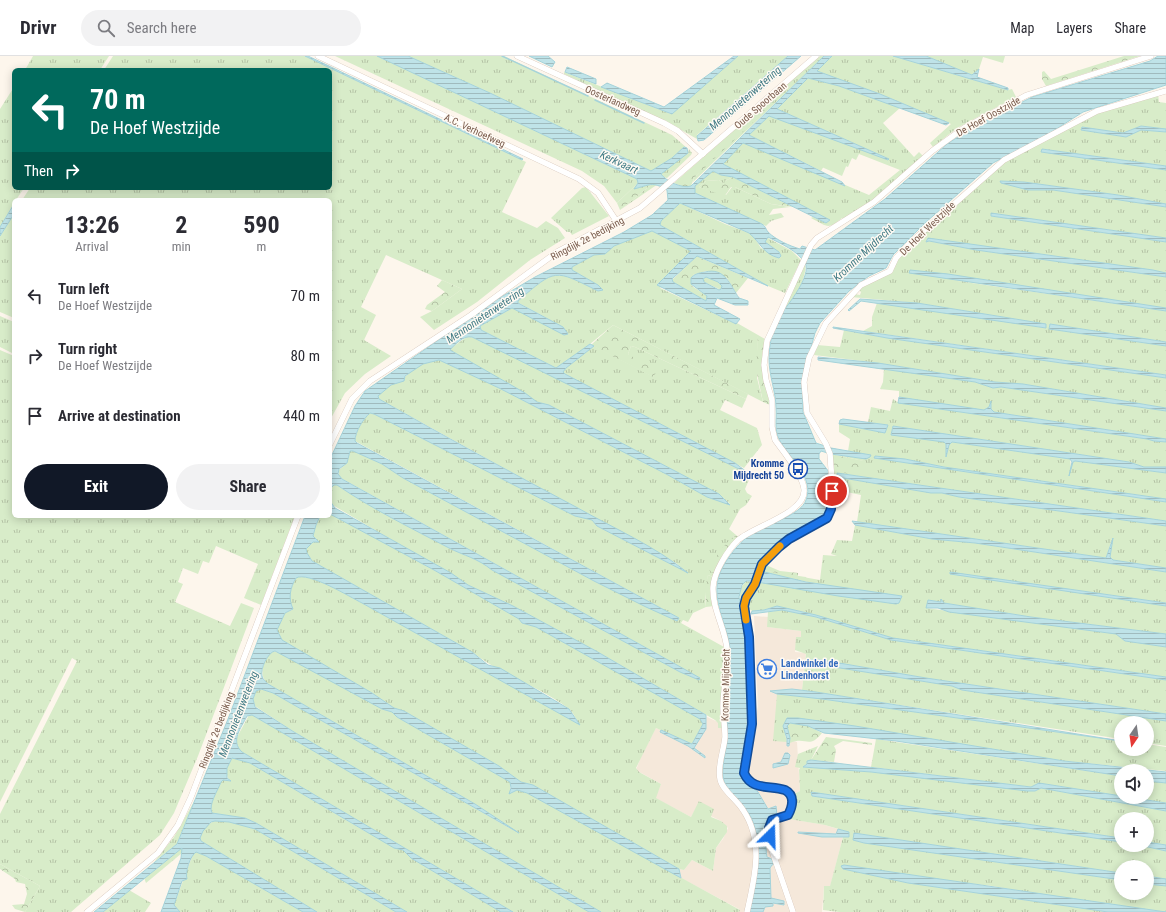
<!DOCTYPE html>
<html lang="en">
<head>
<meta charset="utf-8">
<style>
	:root { --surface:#fff; --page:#f2f2f3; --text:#2b2b33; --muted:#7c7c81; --line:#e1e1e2; --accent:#111827 }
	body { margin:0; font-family:"Roboto Condensed",sans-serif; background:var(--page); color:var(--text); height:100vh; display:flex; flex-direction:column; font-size:15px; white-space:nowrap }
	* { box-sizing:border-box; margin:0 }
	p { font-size:13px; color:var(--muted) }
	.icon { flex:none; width:22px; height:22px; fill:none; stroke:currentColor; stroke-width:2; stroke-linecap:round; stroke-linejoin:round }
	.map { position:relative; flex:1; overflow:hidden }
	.sheet { position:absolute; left:12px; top:142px; width:320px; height:320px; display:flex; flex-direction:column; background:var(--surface); border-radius:6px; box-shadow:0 2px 10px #0003 }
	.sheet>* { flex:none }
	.banner { position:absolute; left:12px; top:12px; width:320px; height:122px; border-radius:6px; box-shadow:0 2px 10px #0003; background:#00695c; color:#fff; overflow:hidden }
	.needle { width:26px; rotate:193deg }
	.fabs { position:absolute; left:1114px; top:660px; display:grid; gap:8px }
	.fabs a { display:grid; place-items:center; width:40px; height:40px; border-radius:50%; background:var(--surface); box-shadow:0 2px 10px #0003; font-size:20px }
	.pin { position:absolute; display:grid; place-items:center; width:34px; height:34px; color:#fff; margin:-17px; border:2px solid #fff; border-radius:50%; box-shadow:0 1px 4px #0007 }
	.me { position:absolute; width:44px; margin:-22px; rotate:22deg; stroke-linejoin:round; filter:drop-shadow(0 0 3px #0008) }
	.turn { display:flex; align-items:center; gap:14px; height:84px; padding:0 12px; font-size:18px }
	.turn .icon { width:52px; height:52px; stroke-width:2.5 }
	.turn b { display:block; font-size:28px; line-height:34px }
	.then { display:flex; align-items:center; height:38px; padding:0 12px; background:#0003; gap:8px; font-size:15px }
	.eta { display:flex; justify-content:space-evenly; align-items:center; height:68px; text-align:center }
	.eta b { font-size:24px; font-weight:700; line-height:28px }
	.primary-button { display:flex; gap:8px; margin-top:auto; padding:8px 12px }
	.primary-button a { flex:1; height:46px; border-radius:24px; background:var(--accent); color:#fff; font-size:16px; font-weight:700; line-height:46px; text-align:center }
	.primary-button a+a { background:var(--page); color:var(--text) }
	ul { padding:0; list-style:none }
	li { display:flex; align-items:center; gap:12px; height:60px; padding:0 12px }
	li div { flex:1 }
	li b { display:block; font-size:15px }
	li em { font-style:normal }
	header { display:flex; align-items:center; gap:24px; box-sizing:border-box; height:56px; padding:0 20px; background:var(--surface); border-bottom:1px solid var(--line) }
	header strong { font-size:19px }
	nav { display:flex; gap:22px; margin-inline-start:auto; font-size:14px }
	.search { width:280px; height:36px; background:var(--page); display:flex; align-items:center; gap:10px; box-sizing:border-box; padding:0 14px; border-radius:22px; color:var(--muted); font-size:15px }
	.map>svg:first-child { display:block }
	.residential { fill:#f5e8da }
	.grass { fill:url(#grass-tufts) }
	.forest { fill:url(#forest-crowns) }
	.pitch { fill:#d8ecc9 }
	.water { fill:url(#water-rules); stroke:#a5d3da; fill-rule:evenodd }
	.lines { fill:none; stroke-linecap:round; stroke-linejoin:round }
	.stream { stroke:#a5d3da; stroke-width:1.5 }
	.minor-casing { stroke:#d1beb0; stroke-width:6 }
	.minor { stroke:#fff; stroke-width:5.5 }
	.route-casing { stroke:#114b97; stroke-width:10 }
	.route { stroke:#1a73e8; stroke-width:7 }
	.slow { stroke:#f59e0b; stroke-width:7 }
	.labels { text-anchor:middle; stroke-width:3; stroke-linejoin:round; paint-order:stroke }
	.street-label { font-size:10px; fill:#7a5c4d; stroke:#fffaf3 }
	.transit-label { font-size:10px; font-weight:bold; fill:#164399; stroke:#fffaf3; text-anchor:end }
	.shop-label { font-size:10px; font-weight:bold; fill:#366cbe; stroke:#fffaf3; text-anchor:start }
	.water-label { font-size:11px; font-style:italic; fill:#437c86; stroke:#fffaf3 }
</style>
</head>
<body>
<header>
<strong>Drivr</strong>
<div class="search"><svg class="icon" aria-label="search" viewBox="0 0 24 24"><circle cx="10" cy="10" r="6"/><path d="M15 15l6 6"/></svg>Search here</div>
<nav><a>Map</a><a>Layers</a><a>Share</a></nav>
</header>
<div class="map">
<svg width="1166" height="856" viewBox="0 0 1166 856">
	<defs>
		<pattern id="grass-tufts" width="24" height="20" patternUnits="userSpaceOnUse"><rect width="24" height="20" fill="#d8ecc9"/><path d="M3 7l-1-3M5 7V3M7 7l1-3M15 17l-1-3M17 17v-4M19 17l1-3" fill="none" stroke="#b4c2a5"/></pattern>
		<pattern id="forest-crowns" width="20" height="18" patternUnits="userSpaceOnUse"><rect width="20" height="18" fill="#d8ecc9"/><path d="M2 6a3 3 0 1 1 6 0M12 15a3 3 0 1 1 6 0" fill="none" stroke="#b4c2a5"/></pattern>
		<pattern id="water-rules" width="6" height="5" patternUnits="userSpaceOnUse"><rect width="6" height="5" fill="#bfe3e8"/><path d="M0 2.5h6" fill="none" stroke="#a0bbbe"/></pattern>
	</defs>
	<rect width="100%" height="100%" fill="#fdf6ec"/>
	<path class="residential" d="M754,560L769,561L768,571L801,575V582L797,581L795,596L806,597L802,634H782L771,635L777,638V681L797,686L800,735L794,738L792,760L790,763L825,769L838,773L837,778L843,781L830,831L824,830L822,856H739V853L681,822L679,813L684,814L692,804L713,815L716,792L723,783L728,772L721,765L711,760L700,745L691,761L655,742L661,728L636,714L641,701L656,672L661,674L707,661L718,666V670L754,667L758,651Z"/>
	<g class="grass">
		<path d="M33,0H109L100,14H25Z"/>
		<path d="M113,0H305L526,106L502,156L537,172L546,165L558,172L565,182L530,204L477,246L434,274L420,261L432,255L462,233L386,199L361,251L376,259L364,284L391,300L365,318L345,337L330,364V144H22L30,132H330V14H104Z"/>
		<path d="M335,0H377L637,123L638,127L617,147L604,130L582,115Z"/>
		<path d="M408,0H504L672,79L687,92L684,91L672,102L651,115L490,37Z"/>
		<path d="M738,0H788L697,79V83L676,71L564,18V16L671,58Z"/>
		<path d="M820,0H824L693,126L694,122L699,117L706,99L742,75L764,56L760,51Z"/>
		<path d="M832,0H893L1008,34L1012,33L1016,41L957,72L933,91L930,87L951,68L880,38L816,15Z"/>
		<path d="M926,0H1005L1003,7L983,1L979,13L972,19Z"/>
		<path d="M808,22L839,30L900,52L883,67L914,101L919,96L923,100L868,148L844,163L842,162C828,174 828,171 811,162L813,161L826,167L722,108L743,86L869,139L900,114L859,98L856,104L852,102L848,111L828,103L821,115L749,79L769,60L889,103L777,53Z"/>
		<path d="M14,31V132H24L16,144H14V148L0,171V53Z"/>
		<path d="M1158,38L1159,46L1166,47V73L1141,70L1123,77L1082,71L1081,74L1126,81L1141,74L1166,76V110L1042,93V96L1166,114V148L1118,139L1024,126L1001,125L1028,134H1053L1166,151V182L991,157V160L1166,186V217L1048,199L928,185L976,194L1166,221V252L951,224L1166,255V286L1050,268L1049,273L1166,290V319L863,275L872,270V261L877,247L1046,272L1045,268L917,247L851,241L854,238L860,239L861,236L859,234L861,231L890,216L895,207L918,180L994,112L1083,60Z"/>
		<path d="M689,93L692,97L691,99L667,122L663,121L661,116L688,97Z"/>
		<path d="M712,115L721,119L733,121L725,125V129L719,124L706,125L699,131L726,139L732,131H735L771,148L790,151L773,153L769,159L781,157L784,161L771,165L766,170L695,137V129Z"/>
		<path d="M652,128H658L620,154Z"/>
		<path d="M586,131L609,160L572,179L570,176H567L551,162L582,132Z"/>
		<path d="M680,147L725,168L749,177L754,181L761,192L779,200V196L765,186L768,182L792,195L801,204L785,237L768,230L660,169L661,165Z"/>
		<path d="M14,158V262L0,256V180Z"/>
		<path d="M652,175L691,195L660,232L736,268L737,267L758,279L757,322L763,346L613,269L590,288L556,312L481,274L480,270L512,252L568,278L563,271L517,246L518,245C556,212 554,213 598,235V229L572,214V211L594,199L605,198L614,190Z"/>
		<path d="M805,207C808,221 792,249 782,258Z"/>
		<path d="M706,221L718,226L722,230L721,234L704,226L703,223Z"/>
		<path d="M0,260L14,266V298L0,291Z"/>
		<path d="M844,274L887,282L1166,322V352L1023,328L995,326L878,307L814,299L817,289L840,291Z"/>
		<path d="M468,280L480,284L751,419L745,433L747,437L752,440L746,449L740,453L729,473L736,479L733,481L713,521L708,519L705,543L706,551L693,557L688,566L683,564L681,567L724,591L721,648L722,672H718V667L715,664L596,595L513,550L468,529L331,448L330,433L334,429H337C372,453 411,472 449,492C465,500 477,502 492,514L680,616L699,624L677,609L339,421V414L347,407L350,395H353L382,408L403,422L594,525L677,565L679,562L355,385C355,376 363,363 370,357L374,358L575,460L592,464L597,470L686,516L676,507L625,479L379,343L378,341L381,335L391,329L401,325L412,314L423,308L439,304L499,332L668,419L707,441L730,448L719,438L549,349L537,346L451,296L450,294L451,292Z"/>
		<path d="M594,290L654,321L628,298L631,290L635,291L746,343L742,352L725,344L720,354L757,372L762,389L744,412L565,318L563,316L566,312Z"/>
		<path d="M0,294L14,300V460H295L261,549L244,542L258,508L216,490L209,507L203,505L198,518L183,512L178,526L183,528L175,546L230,570L241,547L254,552L198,700L174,757L160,779L71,856H25L40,830L0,808V758L77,605L72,602L0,746Z"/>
		<path d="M884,313L975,326L993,332L1001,331L1166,355V383L994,356L991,353V346L989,351L984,355L899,341V335L880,333L883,326Z"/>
		<path d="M893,343L899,347L1147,383L1154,385L1166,386V411H1144L1129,406L893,370L891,378L944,386L946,388V401L949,389L952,386L1070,403L1071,412L1073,406L1075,405L1166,417V443L944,411L905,403L875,400L874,402L1166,446V465L837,417L863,405L837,399L866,403L870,399L848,395L850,383L839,376V368L885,377L888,369L868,366L871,351L890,355Z"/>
		<path d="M837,421L931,437H942L959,441L1166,470V512L1113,504L1110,501L1112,483L1106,502L857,466L861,439L842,435Z"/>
		<path d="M330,458L434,514L519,563L522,567L536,571L701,663L703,668L692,688L656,672L636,712L639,716L661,728L656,742L691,761L699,745L714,753L711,761L721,765L727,770V776L716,792L713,815L692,804L684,814L679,813L533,729L521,726L499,710L404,655L394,652L372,637L281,584L277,574L285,557L292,554L293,552C286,543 291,530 296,522C308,515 350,541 362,547L579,668C576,663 573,656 569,653C539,630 501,619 472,596L312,505L307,497L306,493L313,486V476L320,460H330Z"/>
		<path d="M855,469L932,483L975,487L1166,516V547L1054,531L1166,550V578L1031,561L943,547L941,544V546L928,544L926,552L1116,578L1125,585L1166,591V621L893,582L800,555L772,551L764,554L752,555L748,552V541L757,526L896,548L827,530L760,516L762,514L820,524L823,499L837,500L831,498L837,484L852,485Z"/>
		<path d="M746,525L754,526L744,538L742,548C739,540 739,532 746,525Z"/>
		<path d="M782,554L816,561L891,584L1166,624V658L926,622L816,603L810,604L809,607L952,630L962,634L1166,665V690L1147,687V667H1121V683L802,634L806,598L795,594L796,581H801V575L767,571L768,556Z"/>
		<path d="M271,595L280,597L382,653L392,656L397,661L510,726V737L517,734L527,737L740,854L739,856H601L294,676L255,650L253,643L256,635L261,633L273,637L515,775L475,748L268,628C258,620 263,605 271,595Z"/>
		<path d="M777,638L822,643L1121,685V693H1147V688L1166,691V715L1064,705L798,662H791L783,670L787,686L773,685Z"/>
		<path d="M249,659H252L589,856H513L242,696L238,692L236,683Z"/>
		<path d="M876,683L1121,720V740L1039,727L1031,731L871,711Z"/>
		<path d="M818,690L811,704L803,711L871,716L1035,735L1041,732L1166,755V789L1147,786V763H1121V782L811,736L812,740L1121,786V789H1139L1166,795V823L1147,820V811H1121V817L854,777L853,784L864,787L1121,824V837H1147V828L1166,830V856L1057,841L992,830L843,813L908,827L1108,856H839L823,854L824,830H830L843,781H849V776L825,769L789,763L792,760L794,738L800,735L799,714L800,712L795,711L798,698Z"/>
		<path d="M232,702L250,707L363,774L403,794L411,802L501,856H407L256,767L245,762L212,757C207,749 218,734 221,726L223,724L230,725C224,718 227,708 232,702Z"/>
		<path d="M1147,725L1166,727V747L1127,741H1147Z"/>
		<path d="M196,742L177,788L154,806L174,781Z"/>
		<path d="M215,765L229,766L255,773L396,856H317L201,785L200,782C201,775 208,767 215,765Z"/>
		<path d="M196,796L206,800L303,856H180L174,849L193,798Z"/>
		<path d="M129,834L151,847L145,856H103Z"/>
	</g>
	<g class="forest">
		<path d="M1124,0H1140L1046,30L1042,23V16L1044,15L1051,23Z"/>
		<path d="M760,51L764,56L714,103L707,100L709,105L708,109L694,122L691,130L686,132L674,127Z"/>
		<path d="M733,121L793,151L771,148L735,131H731L724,141L716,137L699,131L706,125L719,124L724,128L725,125Z"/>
		<path d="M638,127L635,132L652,128L620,154L617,147Z"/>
		<path d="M697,200L703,203L748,222L736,237L727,222L706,215L693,219L692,230L707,240L706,245L671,225Z"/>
		<path d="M442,224L462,233L432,255L425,253L427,249L445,236L437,230Z"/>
		<path d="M613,269L748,338L746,343L635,291L631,290L628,298L655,313L656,317L653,321L591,289Z"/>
		<path d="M758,279L765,283C758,313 765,322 770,349L763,346L756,313Z"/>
		<path d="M831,398L864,405L860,418L838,417L837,421L834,422Z"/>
		<path d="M736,479L740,482L714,517L710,515C714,501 725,487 736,479Z"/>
		<path d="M766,509L780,515L798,517V520L806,521L807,523L762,514Z"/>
		<path d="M708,519L713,521L714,550L706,551L705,533Z"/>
		<path d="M790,667L808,670L822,677C808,694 807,680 790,687L787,670Z"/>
		<path d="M826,681L872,687V689L843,685L834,690L836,694L834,706L811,704Z"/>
		<path d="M182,792V797L146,827L144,822Z"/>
		<path d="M0,808L40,830L25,856L15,853L12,849L24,848L27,838L25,828L16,826L15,823L0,813Z"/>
	</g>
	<path class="pitch" d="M820,96L847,108L842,120L815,108Z"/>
	<g class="water">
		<path d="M305,0H308L523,103L522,104Z"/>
		<path d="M377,0H408L490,37L651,115L672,102L684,91L687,92L688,97L661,118C666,125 682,133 691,130L824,0H832L817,15L880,38L949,67L946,69L839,30L808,22L777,53L889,103L888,104L769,60L749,79L842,126L845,130L743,87L723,108L830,164L826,167L733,121L721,119L713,115L695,130V137L760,167C766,170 765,172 768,176C776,184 790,190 800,193L802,190L815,194L885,143L947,88L972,72L1032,41L1150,5L1158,0H1166V29L1083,56L1050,77L993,107L925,167L893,199L886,212L869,220L849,235L820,267L815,277L802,324L803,356L816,387L831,392L871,399L870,401L866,403L831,398L821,395L819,398V403L829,416L830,436L826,458L816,466L790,478L778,488L760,506L756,514L806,526L902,540L899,547L896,548L838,540L751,525H746L742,529L739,541L747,576L748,611L746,635L749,667L742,718L746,726L758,736L768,753L776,750L777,759L769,763C766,773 765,791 767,801L772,803L774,808L772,809L770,812L771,842L784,845V849L773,847V850L765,851L763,856H748C752,829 764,786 751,761C743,747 725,736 723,720C722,708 726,697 727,685C728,669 726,652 727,635C728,621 731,606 730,592C727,567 710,543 720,517C727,501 740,485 754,476C768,468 801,459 806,444C815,421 788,401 779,383C774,373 777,363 776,352C776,336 769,320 769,303C769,288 773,270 781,258C788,249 812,219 805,207C797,194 781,188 768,181L765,186L779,196L781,200L779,202C763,198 761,187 749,177L680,147L661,165L660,169L768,230L697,200L672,223L673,226L706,245L707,240L691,228V222C694,218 699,217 705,216C725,211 730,229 739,242L748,245V249H735L717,242L714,249L740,263L736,268L657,229L691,195L652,175L614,190L605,198L594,199L572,211V214L598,229L603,234L598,235C554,213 556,212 518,245V247L563,271L568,278L564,279L512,252L480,270L481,274L556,312L590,288L594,290L566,312L563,316L565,318L735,407L751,419L472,281C464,279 455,288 450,294L525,337L537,346L549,349L719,438L730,449L707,441L668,419L499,332L439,304L423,308L405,320L404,325L391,329L378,340L379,343C444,380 510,416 576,451C613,472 655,490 688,517L597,470L592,464L575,460L374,358L370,357C363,363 355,376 355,385L357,387L679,562L677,565L646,551L594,525L403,422L382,408L353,395H350L347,407L339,413L338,418L342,423L677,609L700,622L699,624L680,616L492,514C477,502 465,500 449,492C411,472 372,453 337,429H334L330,433V403L355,350L365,335L496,244L535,221L624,176L652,159L668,144L667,134C652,125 650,129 634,133L638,127L637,123ZM706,221L718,226L722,230L721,233L719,234L704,226L703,223Z"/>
		<path d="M529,0H548L555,6L552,11Z"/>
		<path d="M734,0H738L672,58L601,31L607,27L664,51Z"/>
		<path d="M788,0H801L704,84L698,85L697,80Z"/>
		<path d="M893,0H926L972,19L979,13L977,21L1008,32V34Z"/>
		<path d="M567,11L596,23V28L565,16Z"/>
		<path d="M1141,70L1166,73V76L1141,74L1126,81L1081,74L1082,71L1123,77Z"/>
		<path d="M1042,93L1166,110V114L1041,96Z"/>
		<path d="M1000,125L1024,126L1118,139L1166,148V151L1053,134H1028L1001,127Z"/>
		<path d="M14,148V158L0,180V171Z"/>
		<path d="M991,157L1166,182V186L991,160Z"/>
		<path d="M928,182L1153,214L1166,217V221L976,194L929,185L926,186Z"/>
		<path d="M910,214L948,218L1166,252V255L909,217Z"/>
		<path d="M860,243L917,247L1046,268V272L861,245L849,255L848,254Z"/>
		<path d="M1050,268L1166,286V290L1049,273Z"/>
		<path d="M833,271L1166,319V322L887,282L833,272Z"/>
		<path d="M818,301L878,307L995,326L1023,328L1166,352V355L1001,331L993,332L975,326L818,304Z"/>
		<path d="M899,341L984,354L989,351L991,345V353L994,356L1166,383V386L1154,385L1147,383L898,347Z"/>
		<path d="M843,363L888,369L885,377L839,368L840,364Z"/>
		<path d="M893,370L1129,406L1144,411H1166V417L1075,405L1073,406L1069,420L1072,406L1070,403L952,386L949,389L946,401V388L944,386L891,379Z"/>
		<path d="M875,400L905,403L944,411L1166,443V446L874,402Z"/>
		<path d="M837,417L1166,465V470L959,441L942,437H931L837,421Z"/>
		<path d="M330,445L335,452L451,517L468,529L513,550L596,595L706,659V673L694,692L705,700V702L688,690L660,676L661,674L692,688L703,668L700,663L536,571L522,567L519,563L434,514L330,458Z"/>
		<path d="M305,460H320L316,469L313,480L319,486H313L306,493L307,497L312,505L472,596L488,609L500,612L569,653L580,669L362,547C350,541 308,515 296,522C290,532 288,542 293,553L285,557L277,574L282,584L372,637L394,652L404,655L499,710L521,726L533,729L679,813L681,822L527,737L517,734L509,738L511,732L510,726L397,661L392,656L382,653L275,595C268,596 260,613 262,620C263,624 266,626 268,628L475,748L519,777L273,637L261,633L256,635L253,643L255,651L294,676L601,856H589L252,659L247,660C241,672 230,685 242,696L513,856H501L411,802L403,794L394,792L250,707L232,702L227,712V722L231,725L223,724L221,726C218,734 208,749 212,757L245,762L256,767L407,856H396L255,773L229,766L215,765L211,766L203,775L200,782L201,785L317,856H303L206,800L196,796C190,800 185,816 187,823L182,825L174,849L180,856H161L181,802L182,792L103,856H94L177,788L228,663Z"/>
		<path d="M852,465L1106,502L1113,482L1110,501L1113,504L1166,512V516L975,487L932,483L855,469Z"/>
		<path d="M950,516L1166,547V550L950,518Z"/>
		<path d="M941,543L944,547L1031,561L1166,578V591L1125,585L1116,578L949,556L938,552H926L928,544L941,546Z"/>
		<path d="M777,550L816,559L893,582L1166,621V624L891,584L816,561L782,554L751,558L752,555L764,554Z"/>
		<path d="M816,603L926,622L1166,658V665L962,634L952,630L809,607V604Z"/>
		<path d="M792,633L816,636L1121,685L822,643L777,638L770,635Z"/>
		<path d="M787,662H798L855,670L1064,705L1166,716V727L1147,725V715H1121V720L896,685L824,677L808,670L790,667L787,670L790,682L789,690H787V683L783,670Z"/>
		<path d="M785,697H788L790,699L788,708L773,712V708L781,706Z"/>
		<path d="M811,704L1031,731L1039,727L1166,747V755L1041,732L1035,735H1027L871,716L803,711L807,708V705Z"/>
		<path d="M811,736L1121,782V786L812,740Z"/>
		<path d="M838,773L849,776V781H822L798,777V776L836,778Z"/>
		<path d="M854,777L1121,817V824L864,787L853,784Z"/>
		<path d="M1147,786L1166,789V795L1139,789H1147Z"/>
		<path d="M844,809L1166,856H1108L908,827L843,813L841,810Z"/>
		<path d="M1147,820L1166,823V830L1147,828Z"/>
	</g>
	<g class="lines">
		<g class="stream">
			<path d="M502,0L588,40"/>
			<path d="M595,44L644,67"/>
		</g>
		<g class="minor-casing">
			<g id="minor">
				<path d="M318,0L579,123L598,137L617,166"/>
				<path d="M517,0L664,67L678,75L703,98"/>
				<path d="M330,388L352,343L370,325L471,259L557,196L640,152L816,0"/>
				<path d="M87,856L158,797L178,769L191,741L298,460"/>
				<path d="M747,856C755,821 764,785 743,754C737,744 722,734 720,723C717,710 724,694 725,681C725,671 723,661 723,650C723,632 729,612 727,593C725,572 712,553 713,531C714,516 727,495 738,484C754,470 807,457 804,433C803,419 783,395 775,384L772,371V344L766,324L764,309L767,285L811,189L817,182L874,146L932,95L964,72L1027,39L1151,0"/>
				<path d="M793,856L770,789L769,772L772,764L788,759C806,724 769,736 754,729C749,726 746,722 744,717L752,668L749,581L744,550L746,542L755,528L762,508L789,483L827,462L831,453L832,426L830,398L826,388L807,357L804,326L809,302L826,267L861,229L890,215L896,202L911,186L1004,104L1097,55L1166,35"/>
			</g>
		</g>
		<use href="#minor" class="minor"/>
	</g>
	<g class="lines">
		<g class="route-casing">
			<path id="route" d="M770,780L769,772L772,764L788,759C793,750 795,739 785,734C770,729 752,735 744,717L752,668L749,581L744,550L746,542L755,528L762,508L779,491L789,483L827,462L831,453L832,435"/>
		</g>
		<use href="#route" class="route"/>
		<path class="slow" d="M746,564L744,550L746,542L755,528L762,508L780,490"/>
	</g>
	<defs>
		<g id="bus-ring" transform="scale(1)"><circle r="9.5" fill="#fffaf3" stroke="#1a4fb4" stroke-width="1.5"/><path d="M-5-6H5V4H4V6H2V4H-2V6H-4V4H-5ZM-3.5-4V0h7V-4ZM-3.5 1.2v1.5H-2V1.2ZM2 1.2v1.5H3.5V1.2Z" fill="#1a4fb4"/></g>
		<g id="supermarket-ring" transform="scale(1)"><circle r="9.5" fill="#fffaf3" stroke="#3f7fe0" stroke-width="1.5"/><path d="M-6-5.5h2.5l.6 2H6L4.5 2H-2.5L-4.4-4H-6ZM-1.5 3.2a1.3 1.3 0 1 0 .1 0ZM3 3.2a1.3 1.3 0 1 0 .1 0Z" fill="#3f7fe0"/></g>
	</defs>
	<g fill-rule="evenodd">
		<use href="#bus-ring" x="798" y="413"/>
		<use href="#supermarket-ring" x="767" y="613"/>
	</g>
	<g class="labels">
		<g class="street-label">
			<text transform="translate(613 44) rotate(24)" y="4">Oosterlandweg</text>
			<text transform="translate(760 49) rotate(-41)" y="4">Oude Spoorbaan</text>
			<text transform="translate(988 60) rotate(-29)" y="4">De Hoef Oostzijde</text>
			<text transform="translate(475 74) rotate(25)" y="4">A.C. Verhoefweg</text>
			<text transform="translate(927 172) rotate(-44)" y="4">De Hoef Westzijde</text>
			<text transform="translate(587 182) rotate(-28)" y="4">Ringdijk 2e bedijking</text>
			<text transform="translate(725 629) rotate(-89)" y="4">Kromme Mijdrecht</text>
			<text transform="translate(216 674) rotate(-69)" y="4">Ringdijk 2e bedijking</text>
		</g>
		<g class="transit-label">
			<text x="784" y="411">Kromme<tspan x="784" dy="12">Mijdrecht 50</tspan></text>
		</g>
		<g class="shop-label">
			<text x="781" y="611">Landwinkel de<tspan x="781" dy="12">Lindenhorst</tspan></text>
		</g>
		<g class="water-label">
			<text transform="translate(745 42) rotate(-41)" y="4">Mennonietenwetering</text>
			<text transform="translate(619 106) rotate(25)" y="4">Kerkvaart</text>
			<text transform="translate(863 197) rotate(-43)" y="4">Kromme Mijdrecht</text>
			<text transform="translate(485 259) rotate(-34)" y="4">Mennonietenwetering</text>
			<text transform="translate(238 658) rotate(-69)" y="4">Mennonietenwetering</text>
		</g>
	</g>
</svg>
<div class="fabs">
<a><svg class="needle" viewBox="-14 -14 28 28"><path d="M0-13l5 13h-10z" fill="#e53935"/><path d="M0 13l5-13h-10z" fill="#7c7c81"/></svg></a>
<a><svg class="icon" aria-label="sound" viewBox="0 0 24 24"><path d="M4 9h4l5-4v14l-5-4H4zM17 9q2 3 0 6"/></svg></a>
<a>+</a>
<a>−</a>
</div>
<div class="pin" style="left:832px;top:435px;background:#d93025"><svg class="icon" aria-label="arrive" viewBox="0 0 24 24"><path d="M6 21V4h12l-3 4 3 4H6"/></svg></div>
<svg class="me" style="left:770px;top:780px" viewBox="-20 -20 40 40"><path d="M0-17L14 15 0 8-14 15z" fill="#1a73e8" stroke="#fff" stroke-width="4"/></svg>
<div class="banner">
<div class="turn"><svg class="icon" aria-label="left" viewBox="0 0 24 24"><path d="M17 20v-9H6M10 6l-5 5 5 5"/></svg><div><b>70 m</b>De Hoef Westzijde</div></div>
<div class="then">Then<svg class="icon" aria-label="right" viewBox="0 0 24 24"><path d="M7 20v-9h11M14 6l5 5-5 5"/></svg></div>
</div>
<section class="sheet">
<div class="eta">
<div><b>13:26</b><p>Arrival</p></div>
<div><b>2</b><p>min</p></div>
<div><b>590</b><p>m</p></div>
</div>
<ul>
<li><svg class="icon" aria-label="left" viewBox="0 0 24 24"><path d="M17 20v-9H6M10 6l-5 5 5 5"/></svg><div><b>Turn left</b><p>De Hoef Westzijde</p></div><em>70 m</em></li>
<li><svg class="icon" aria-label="right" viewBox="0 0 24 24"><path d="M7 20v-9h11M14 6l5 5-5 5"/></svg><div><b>Turn right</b><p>De Hoef Westzijde</p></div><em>80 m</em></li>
<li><svg class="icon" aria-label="arrive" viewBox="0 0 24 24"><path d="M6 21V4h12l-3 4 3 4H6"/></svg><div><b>Arrive at destination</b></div><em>440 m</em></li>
</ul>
<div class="primary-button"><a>Exit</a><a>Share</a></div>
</section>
</div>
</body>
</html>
